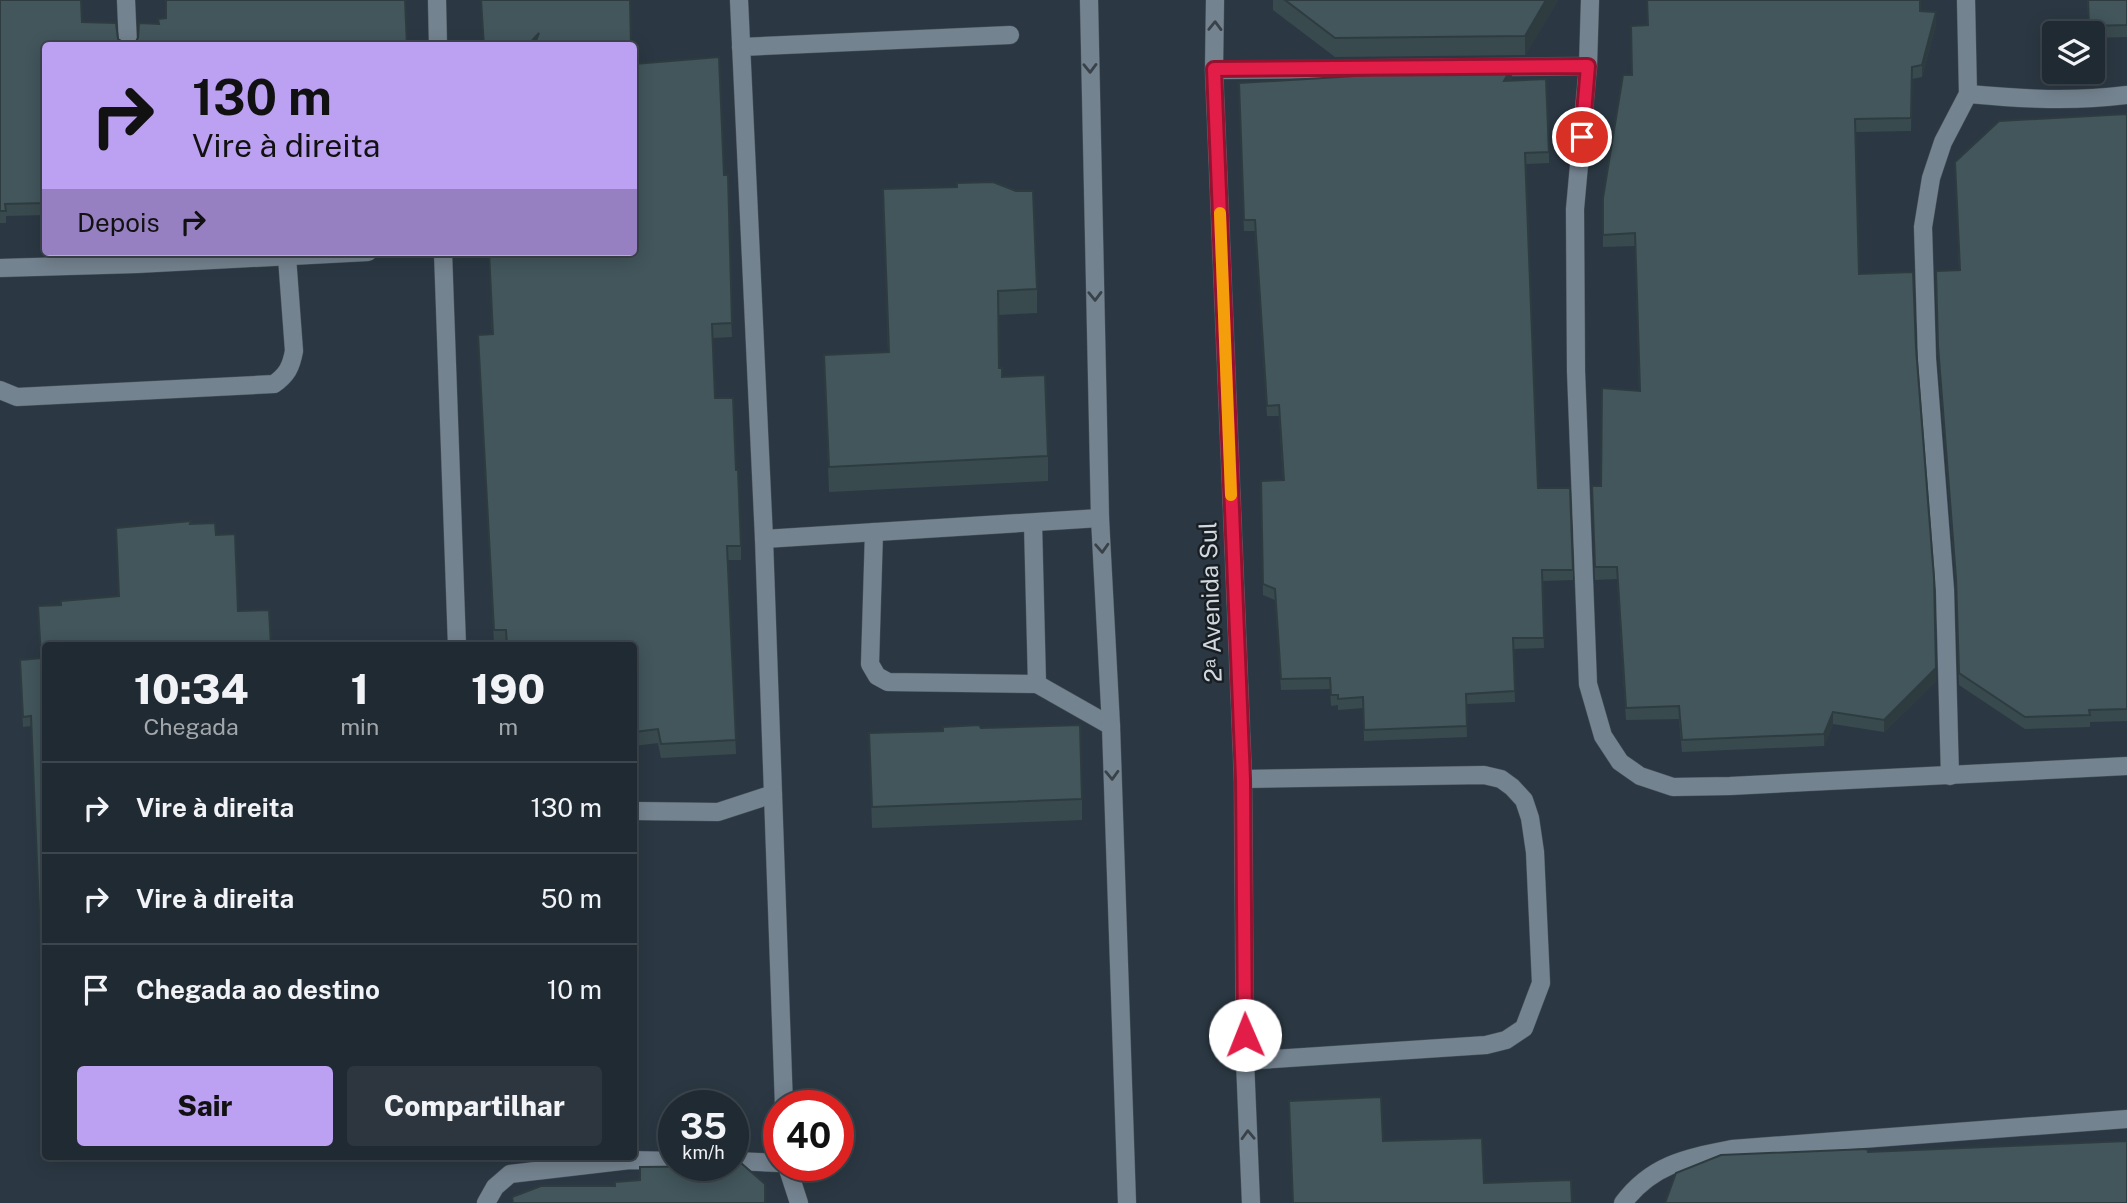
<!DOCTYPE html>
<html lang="pt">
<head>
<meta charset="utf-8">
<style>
	:root { --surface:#202a32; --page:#2d363e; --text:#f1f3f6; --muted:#a2a7ac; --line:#3d464d; --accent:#bca0f2 }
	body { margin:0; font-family:"Public Sans",sans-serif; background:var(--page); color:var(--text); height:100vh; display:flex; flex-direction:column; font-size:26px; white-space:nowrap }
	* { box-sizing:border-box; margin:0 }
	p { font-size:23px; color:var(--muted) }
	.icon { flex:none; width:38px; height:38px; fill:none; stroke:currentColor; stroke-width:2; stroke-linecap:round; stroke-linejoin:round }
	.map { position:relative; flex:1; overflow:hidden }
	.drawer { position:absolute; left:42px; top:642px; width:595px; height:518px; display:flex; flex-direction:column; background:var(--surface); border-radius:7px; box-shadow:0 4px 18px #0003,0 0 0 2px var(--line) }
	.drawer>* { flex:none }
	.guide { position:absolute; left:42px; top:42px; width:595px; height:214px; border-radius:7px; box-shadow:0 4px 18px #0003,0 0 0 2px var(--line); background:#bca0f2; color:#111; overflow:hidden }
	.fabs { position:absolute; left:2042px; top:21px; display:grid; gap:14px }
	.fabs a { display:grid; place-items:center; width:63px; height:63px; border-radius:7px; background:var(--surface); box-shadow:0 4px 18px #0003,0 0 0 2px var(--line); font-size:35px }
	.speed { position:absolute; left:658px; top:1090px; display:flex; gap:14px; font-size:35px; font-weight:700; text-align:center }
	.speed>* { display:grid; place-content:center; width:91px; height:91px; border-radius:50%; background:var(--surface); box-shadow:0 4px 18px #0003,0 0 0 2px var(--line); line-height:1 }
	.speed small { font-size:18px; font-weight:400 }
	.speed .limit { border:10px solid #d22; background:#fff; color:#111 }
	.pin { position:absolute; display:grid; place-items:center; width:60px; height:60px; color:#fff; margin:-30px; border:4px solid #fff; border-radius:50%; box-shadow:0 2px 7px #0007 }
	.me { position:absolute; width:77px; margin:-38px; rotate:359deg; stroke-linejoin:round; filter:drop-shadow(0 0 5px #0008) }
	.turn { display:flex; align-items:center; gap:24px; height:147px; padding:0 35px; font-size:32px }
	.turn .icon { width:91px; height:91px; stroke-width:2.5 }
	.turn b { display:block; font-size:49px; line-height:60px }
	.then { display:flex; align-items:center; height:66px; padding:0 35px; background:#0003; gap:14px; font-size:26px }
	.eta { display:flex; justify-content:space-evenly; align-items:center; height:119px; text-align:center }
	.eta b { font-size:42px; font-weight:800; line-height:49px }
	.action { display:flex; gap:14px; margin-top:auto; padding:14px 35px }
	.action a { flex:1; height:80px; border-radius:7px; background:var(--accent); color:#111; font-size:28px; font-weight:800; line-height:80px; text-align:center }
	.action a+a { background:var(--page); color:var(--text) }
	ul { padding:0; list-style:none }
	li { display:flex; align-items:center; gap:21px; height:91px; padding:0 35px; border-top:2px solid var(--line) }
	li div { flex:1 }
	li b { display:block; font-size:26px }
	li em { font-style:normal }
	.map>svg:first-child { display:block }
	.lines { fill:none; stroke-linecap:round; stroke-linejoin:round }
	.service-casing { stroke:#48535c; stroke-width:19 }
	.minor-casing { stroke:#48535c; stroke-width:19 }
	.tertiary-casing { stroke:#48535c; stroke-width:19 }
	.service { stroke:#748390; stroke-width:18 }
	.minor { stroke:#748390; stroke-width:18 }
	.tertiary { stroke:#748390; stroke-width:18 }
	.wall { fill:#394a4e }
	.shaded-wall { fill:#2e3c40 }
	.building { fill:#42565b; stroke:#2e3c40; stroke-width:2 }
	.oneway { stroke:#394149 }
	.route-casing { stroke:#92132f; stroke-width:18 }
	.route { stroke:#e11d48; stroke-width:12 }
	.slow { stroke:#f59e0b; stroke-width:12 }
	.labels { text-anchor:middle; stroke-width:5; stroke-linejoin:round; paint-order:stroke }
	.street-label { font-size:24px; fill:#d1d8e0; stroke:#191e23 }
</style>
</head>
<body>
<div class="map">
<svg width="2127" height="1203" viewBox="0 0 2127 1203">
	<rect width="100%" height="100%" fill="#2b3843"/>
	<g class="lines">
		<g class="service-casing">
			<g id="service">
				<path d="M741,47L1010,35"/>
				<path d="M0,390L17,397L274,384C287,375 291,367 294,351L287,257"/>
				<path d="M874,532L870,664L877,676L888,682L1037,684L1033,523"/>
				<path d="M764,539L1100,518"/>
				<path d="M1037,684L1111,726"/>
			</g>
		</g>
		<g class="minor-casing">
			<g id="minor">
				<path d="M126,0L128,46"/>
				<path d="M437,0L438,46"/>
				<path d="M1590,0L1588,66L1575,209L1576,371L1588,684L1603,736L1620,762L1640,776L1673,787L1730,786L2127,766"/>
				<path d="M1214,70L1588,66"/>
				<path d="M1968,94C2024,99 2071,102 2127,95"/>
				<path d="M443,252L457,646"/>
				<path d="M0,268L137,264L368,252"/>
				<path d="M1950,776L1945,590L1927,359L1923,227L1931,178L1943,142L1968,94L1966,0"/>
				<path d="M1243,779L1484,775L1501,779L1512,787L1524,800L1530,818L1535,852L1541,983L1524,1028L1506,1040L1486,1045L1245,1061"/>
				<path d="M773,794L784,1106"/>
				<path d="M634,811L718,812L773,794L764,539L739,0"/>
				<path d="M733,1161L779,1163"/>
				<path d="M787,1166L799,1203"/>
				<path d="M486,1203L495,1187L510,1174L630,1160L674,1161"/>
				<path d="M1623,1203C1652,1164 1687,1158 1732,1149L2127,1119"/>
			</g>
		</g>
		<g class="tertiary-casing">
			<g id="tertiary">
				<path d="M1089,0L1100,518L1111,726L1127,1203"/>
				<path d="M1215,0L1214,70L1243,779L1245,1061L1251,1203"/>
			</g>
		</g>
		<use href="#service" class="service"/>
		<use href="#minor" class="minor"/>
		<use href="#tertiary" class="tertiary"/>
	</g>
	<g class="wall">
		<path d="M0,0L82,22L128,45L407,46H46V215L6,216V223H0Z"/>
		<path d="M1273,0H1558L1525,55L1335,57L1273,10Z"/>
		<path d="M2087,0H2127V37L2093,38V33H2089Z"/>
		<path d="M1920,11L1936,24L1922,77L1912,79L1911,131L1855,132L1859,274L1916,348L1936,681L1884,732L1833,724L1824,746L1682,752L1679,719L1626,720L1617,579L1595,580L1592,498L1601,486L1639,391L1635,246L1603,247V198L1632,75L1647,25Z"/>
		<path d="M1365,69L1512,78L1511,80L1549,152V163L1526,164L1538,488L1573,570V580L1542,581L1544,648L1513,649L1515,702L1466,704L1467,737L1364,741L1363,708L1338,710V705L1331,706L1330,689L1281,690L1275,600L1263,595L1261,481L1283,480L1279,416H1267L1255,231H1244L1239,94L1365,75Z"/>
		<path d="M2127,114V721L2090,722V727L2025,729L1959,685L1956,590L1938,358L1936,271L1959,270L1955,162Z"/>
		<path d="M724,175L732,337L712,338L715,398L736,470L741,546V560H728L736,754L661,758L658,743L634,746V646H506V644H494L478,335H492L489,252H634Z"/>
		<path d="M883,189L1037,289V313L998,315L999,368L1002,377L1048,456V481L829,492L824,355L888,352Z"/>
		<path d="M191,524L216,535L46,646V969H41L31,726L23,727L20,670L40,658L61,605L119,596Z"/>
		<path d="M981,728L1082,799V820L872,828L869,733L943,731Z"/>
	</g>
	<g class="shaded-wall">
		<path d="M1546,0H1558L1525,55V36Z"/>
		<path d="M1936,12V24L1922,77V65Z"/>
		<path d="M539,33V46H527Z"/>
		<path d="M1512,67V78L1504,91V81Z"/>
		<path d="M1936,668V681L1884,732V720Z"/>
		<path d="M1833,712V724L1824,746V734Z"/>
	</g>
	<g class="building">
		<path d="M0,0H81L82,22L116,23L118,39L128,45L135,43L138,38L139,23L159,24L158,19L166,18V0H405L407,46H46V203L5,204L6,211H0Z"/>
		<path d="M481,0H630L631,46H534L539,33L527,46H484Z"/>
		<path d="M1285,0H1546L1525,36L1335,38Z"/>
		<path d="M1647,0H1920V11L1936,12L1922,65L1912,67L1911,118L1855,119L1859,274L1913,272L1916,348L1934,578L1936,668L1884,720L1833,712L1824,734L1682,740L1679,706L1626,708L1617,567H1595L1592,486H1601L1602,388L1640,391L1635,233L1603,235V198L1623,75H1632L1631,26L1648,25Z"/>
		<path d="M2088,0H2127V25L2089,26Z"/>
		<path d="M719,57L724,175H728L732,323L712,324L715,398H733L736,470H738L741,546H727L736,740L661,744L658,729L634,732V646H507L506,630H494L478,335L493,334L489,252H634V64Z"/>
		<path d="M1512,67L1504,81L1546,79L1549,152L1525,153L1538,488H1570L1573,570H1542L1544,638H1513L1515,691L1466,694L1467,726L1364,730L1363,697L1338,699V695H1331L1330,678L1281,679L1275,589L1263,584L1261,481L1284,480L1279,405L1267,406L1255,220H1244L1239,83L1373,75L1365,69Z"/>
		<path d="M2127,114V709L2089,710L2090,715L2025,717L1959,673L1956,578L1938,346L1936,271L1960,270L1955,162L1999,121Z"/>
		<path d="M993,182L1016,191H1033L1037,289L998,291L999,368H1002V377L1045,375L1048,456L829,467L824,355L889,352L883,189L957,187V183Z"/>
		<path d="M191,521L190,524L215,523L216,535L235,534L238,611L269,610L271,646H46V959H41L31,716L23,717L20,660L41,658L38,606L61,605V601L119,596L116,528Z"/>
		<path d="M979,725L981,728L1080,725L1082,799L872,807L869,733L943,731V727Z"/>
		<path d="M1381,1097L1383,1141L1482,1138L1484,1183L1571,1180L1572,1203H1293L1289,1101Z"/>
		<path d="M2127,1141V1203H1665L1676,1173L1721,1155L1867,1149L1868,1152Z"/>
		<path d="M733,1163H741L765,1184V1203H513L512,1197L541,1186H615V1182L640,1180V1167L733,1166Z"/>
	</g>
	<defs><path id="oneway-chevron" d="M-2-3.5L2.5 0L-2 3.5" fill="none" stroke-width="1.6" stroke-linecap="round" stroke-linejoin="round" transform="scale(1.75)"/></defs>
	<g class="oneway">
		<use href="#oneway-chevron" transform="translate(1215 26) rotate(-89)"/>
		<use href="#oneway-chevron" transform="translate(1090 68) rotate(89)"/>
		<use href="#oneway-chevron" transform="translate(1095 296) rotate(89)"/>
		<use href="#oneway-chevron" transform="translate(1102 548) rotate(87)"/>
		<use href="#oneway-chevron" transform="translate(1112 775) rotate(88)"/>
		<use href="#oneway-chevron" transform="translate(1248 1135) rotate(-92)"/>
	</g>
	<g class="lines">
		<g class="route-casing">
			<path id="route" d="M1245,1035L1243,779L1214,69L1588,66L1582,137"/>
		</g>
		<use href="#route" class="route"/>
		<path class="slow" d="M1220,213L1231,495"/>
	</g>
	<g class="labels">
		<g class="street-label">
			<text transform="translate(1211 602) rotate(-92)" y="8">2ᵃ Avenida Sul</text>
		</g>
	</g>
</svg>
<div class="fabs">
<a><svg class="icon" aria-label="layers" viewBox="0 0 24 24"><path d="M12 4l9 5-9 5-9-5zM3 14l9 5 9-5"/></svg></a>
</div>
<div class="speed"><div>35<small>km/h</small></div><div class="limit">40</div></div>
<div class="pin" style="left:1582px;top:137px;background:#d93025"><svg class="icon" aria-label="arrive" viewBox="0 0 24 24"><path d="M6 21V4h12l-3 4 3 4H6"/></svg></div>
<svg class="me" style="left:1245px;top:1035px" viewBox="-20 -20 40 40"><circle r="19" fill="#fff"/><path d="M0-13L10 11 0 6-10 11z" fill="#e11d48"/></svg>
<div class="guide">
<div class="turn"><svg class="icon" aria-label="right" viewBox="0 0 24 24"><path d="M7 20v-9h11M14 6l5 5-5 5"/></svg><div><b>130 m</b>Vire à direita</div></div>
<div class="then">Depois<svg class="icon" aria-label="right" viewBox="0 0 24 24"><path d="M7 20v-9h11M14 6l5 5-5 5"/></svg></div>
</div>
<section class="drawer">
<div class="eta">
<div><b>10:34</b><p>Chegada</p></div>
<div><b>1</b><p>min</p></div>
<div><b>190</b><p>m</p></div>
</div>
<ul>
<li><svg class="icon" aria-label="right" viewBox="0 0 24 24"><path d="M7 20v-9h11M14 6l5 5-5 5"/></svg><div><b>Vire à direita</b></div><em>130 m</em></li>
<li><svg class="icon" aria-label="right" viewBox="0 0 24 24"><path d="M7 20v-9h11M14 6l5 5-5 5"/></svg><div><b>Vire à direita</b></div><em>50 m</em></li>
<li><svg class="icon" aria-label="arrive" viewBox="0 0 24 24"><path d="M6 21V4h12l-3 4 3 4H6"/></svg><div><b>Chegada ao destino</b></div><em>10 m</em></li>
</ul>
<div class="action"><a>Sair</a><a>Compartilhar</a></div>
</section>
</div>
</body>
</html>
